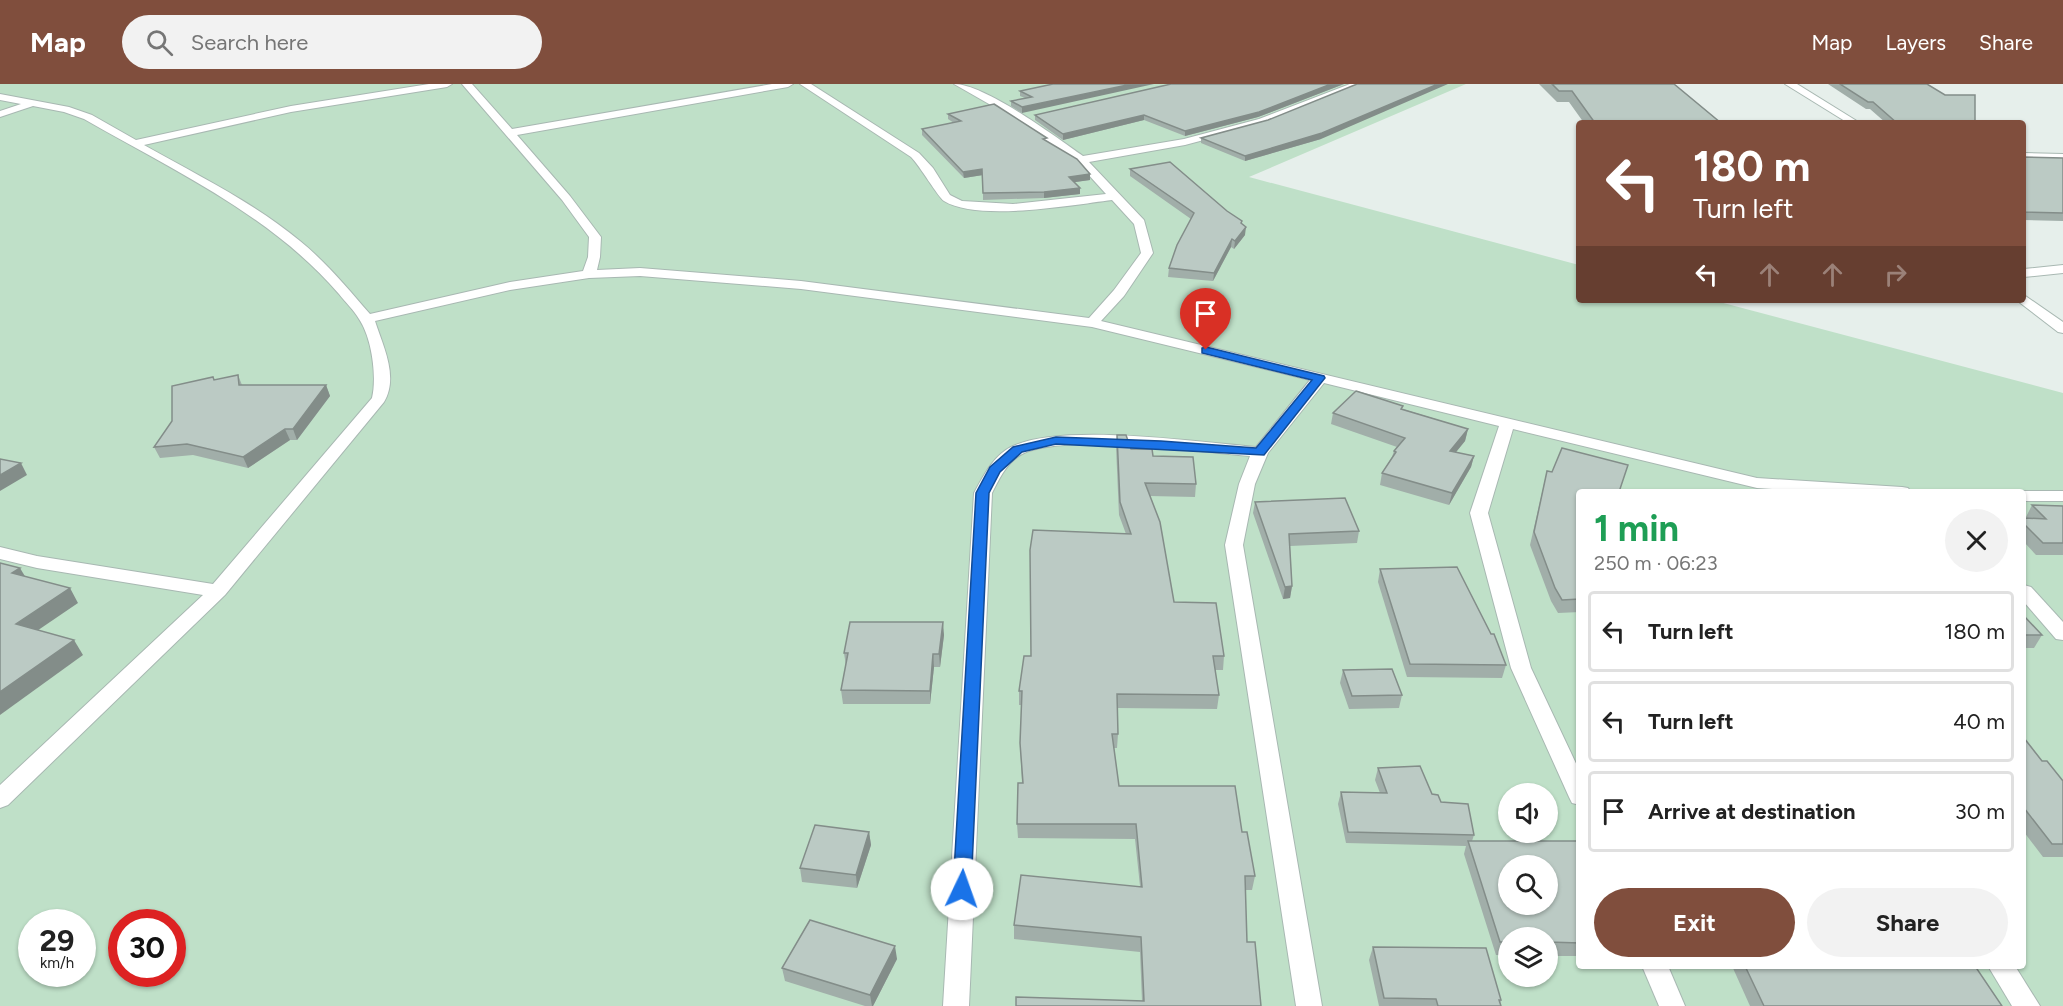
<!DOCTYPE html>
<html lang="en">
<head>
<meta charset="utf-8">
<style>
	:root { --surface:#fff; --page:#f2f2f2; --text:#222; --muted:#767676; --line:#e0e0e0; --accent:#804e3d }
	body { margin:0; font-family:Figtree,sans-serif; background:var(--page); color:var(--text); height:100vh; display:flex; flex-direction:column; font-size:22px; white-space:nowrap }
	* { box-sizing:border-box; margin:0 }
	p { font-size:20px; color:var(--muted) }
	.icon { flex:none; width:33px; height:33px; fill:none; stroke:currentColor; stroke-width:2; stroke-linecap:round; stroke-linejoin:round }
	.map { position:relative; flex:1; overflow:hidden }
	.side { position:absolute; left:1576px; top:405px; width:450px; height:480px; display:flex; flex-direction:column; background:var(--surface); border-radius:6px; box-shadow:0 2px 4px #0004 }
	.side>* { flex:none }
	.hud { position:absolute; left:1576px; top:36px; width:450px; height:183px; border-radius:6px; box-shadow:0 2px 4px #0004; background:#804e3d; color:#fff; overflow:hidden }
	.controls { position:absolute; left:1498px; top:699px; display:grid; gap:12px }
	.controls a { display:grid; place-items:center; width:60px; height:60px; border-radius:50%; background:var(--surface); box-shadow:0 2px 4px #0004; font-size:30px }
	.speed { position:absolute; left:18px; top:825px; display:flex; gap:12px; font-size:30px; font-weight:700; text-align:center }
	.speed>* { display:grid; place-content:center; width:78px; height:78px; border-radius:50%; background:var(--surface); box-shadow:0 2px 4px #0004; line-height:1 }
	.speed small { font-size:15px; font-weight:400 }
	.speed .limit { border:9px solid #d22; background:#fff; color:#111 }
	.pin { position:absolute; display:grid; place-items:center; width:51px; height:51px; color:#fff; margin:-62px -26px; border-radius:50% 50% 50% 0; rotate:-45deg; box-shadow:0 0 6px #0007 }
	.pin .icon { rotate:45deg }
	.me { position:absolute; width:66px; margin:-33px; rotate:3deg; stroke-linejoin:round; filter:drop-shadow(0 0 4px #0008) }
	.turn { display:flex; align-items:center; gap:21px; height:126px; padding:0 18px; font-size:27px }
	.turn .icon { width:78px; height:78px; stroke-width:2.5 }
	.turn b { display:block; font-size:42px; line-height:51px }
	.lanes { display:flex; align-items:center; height:57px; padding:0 18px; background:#0003; justify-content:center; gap:30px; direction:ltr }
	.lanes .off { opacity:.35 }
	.round { display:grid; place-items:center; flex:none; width:63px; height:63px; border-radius:32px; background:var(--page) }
	.overview { display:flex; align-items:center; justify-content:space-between; height:102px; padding:0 18px }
	h1 { font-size:36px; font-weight:700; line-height:45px; color:#1e9e55 }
	.cta { display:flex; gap:12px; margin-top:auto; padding:12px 18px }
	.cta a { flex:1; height:69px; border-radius:36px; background:var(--accent); color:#fff; font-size:24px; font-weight:700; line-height:69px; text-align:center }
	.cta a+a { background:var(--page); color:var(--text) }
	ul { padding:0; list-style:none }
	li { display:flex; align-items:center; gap:18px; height:81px; margin:0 12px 9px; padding:0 6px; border:3px solid var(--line); border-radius:6px }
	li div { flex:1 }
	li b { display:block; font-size:22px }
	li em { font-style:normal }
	header { display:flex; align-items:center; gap:36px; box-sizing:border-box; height:84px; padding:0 30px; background:var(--accent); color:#fff }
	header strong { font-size:28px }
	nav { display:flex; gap:33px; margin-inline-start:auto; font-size:21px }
	.search { width:420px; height:54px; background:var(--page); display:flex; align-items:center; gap:15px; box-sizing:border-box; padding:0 21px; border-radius:33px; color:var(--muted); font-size:22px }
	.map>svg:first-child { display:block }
	.green { fill:#bfe0c8; fill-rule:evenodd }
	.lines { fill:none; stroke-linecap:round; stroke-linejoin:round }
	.minor-casing { stroke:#a8b8b2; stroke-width:2 }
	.minor { fill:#fff; fill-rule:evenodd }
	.wall { fill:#a1aea9 }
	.shaded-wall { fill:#838d89 }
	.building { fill:#bbcac4; stroke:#838d89; stroke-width:1.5; fill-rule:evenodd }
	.route { fill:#1a73e8; stroke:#114b97; stroke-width:1.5 }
</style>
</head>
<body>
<header>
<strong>Map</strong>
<div class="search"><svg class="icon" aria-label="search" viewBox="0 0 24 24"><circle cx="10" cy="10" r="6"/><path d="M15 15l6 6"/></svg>Search here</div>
<nav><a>Map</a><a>Layers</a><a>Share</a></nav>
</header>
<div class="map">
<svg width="2063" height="922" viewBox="0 0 2063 922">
	<rect width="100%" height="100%" fill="#e6efeb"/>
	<path class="green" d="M0,0H1466L1249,93L1579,181L1580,216H1712L2063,309V922H0ZM1580,408H2024V882H1580ZM1509,710H1548V748H1509ZM1509,782H1548V820H1509ZM32,838H82V890H32ZM122,838H172V890H122ZM1509,854H1548V892H1509Z"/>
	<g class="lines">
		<g class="minor-casing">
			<g id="minor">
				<path d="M429,0H452L447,3L291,28L144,61C197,91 253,118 300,157C327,179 348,205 370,230L510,198L583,187L588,173L589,153L562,116L462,0H472L512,45L772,0H793L788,3L517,51L570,112L601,153L600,173L597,186L640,184L801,197L1089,234L1114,206L1141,169L1134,140L1112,116C1072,121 978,138 944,117C938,113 920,82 911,73L800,0H811L919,69L933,84L950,111L962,117L1013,120L1106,110L1077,78L1017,36L954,0C985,0 1056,53 1083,72L1184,55L1259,35L1350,0H1363L1267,39L1185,61L1089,78L1144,136L1153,169L1124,212L1101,237L1757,394L1902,403L1908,404L1911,408H1820L1757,404L1513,345L1488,429L1531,584L1580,688V721L1572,719L1569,713L1511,584L1470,429L1499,342L1324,299L1268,369L1255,400L1243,461L1322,922H1296L1225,461L1239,400L1250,372C1201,368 1062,349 1022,370C1007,378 999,395 992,409L969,922H943L974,409C983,393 993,372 1011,363C1060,338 1198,358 1256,363L1310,296L1092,243L801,205L640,192L589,194L510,206L375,237C383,262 399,293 384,318L225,511L8,721L0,724V701L203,511L37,484L0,475V463L37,472L213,500L372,314C377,293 372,254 359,235C354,226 345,218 339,210C271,131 173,86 84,35L64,28L33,22L0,33V27L21,20L0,16V10L69,23L92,31L136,56L291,22Z"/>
				<path d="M1785,0H1797L1860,39H1848Z"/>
				<path d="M2024,69L2063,70V76L2024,75Z"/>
				<path d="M2063,181V189L2024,193V185Z"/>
				<path d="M2024,211L2063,238V249L2058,248L2019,218L2018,216H2024Z"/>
				<path d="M2024,407H2063V417H2024V408H2019Z"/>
				<path d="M2024,501L2031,503L2063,538V556L2056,555L2024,518Z"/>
				<path d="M1642,882H1668L1685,922H1659Z"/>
				<path d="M1988,882H2015L2040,922H2012Z"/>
			</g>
		</g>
		<use href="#minor" class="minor"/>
	</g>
	<g class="wall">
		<path d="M1053,0L1022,29L1011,22V17L1025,14L1020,12V7Z"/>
		<path d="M1171,0H1344L1258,33L1185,52L1144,36L1063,56L1035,36V31Z"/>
		<path d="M1539,0H1674L1721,39H1584L1569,18H1557Z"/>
		<path d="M1828,0H1927L1975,39H1886L1870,25H1866Z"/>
		<path d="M948,30L1047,58L1090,96L1074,98L1080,104V110L1044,114L983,116V91L964,94L922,51V45L954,39L948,35Z"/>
		<path d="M1268,36L1321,55L1245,77L1201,59V54Z"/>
		<path d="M2024,73L2063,74V137L2024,136Z"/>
		<path d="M1130,85L1242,140L1245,151L1234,165L1231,163L1213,197L1168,193L1169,184L1191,135L1130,92Z"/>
		<path d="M238,291L242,301H326L330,312L297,356H290L248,384L193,371L160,374L154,363L215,296Z"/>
		<path d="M1403,325L1468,345L1465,357L1456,368L1474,372L1471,383L1449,421L1380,401L1382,389L1392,373L1394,367L1397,363L1331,340L1333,329Z"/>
		<path d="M1117,351L1131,365L1153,372L1196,400L1195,413L1150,412L1174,518L1224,572L1223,586H1215L1219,611L1217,625L1117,624L1118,650L1117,664H1114L1119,702L1242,748L1255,792L1252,806H1245L1247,858L1261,922L1142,917L1140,868L1014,855V841L1140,802L1135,755L1018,754L1017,740L1022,699L1020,659L1022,621H1019V607L1031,572L1126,450L1119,431L1116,363Z"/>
		<path d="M1547,387L1580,408V528L1558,529L1551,517L1530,461Z"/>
		<path d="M1255,418L1359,447L1357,459L1290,462L1292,502L1290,514L1283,515L1253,429Z"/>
		<path d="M2032,421L2063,422V471H2036L2024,458V434H2027L2026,433Z"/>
		<path d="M1380,485L1491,550L1506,581L1502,594L1407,593L1378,498Z"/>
		<path d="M2024,532L2042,551L2034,564H2024Z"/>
		<path d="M944,551L940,583H934L930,620H843L841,606L846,582L844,569Z"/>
		<path d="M1343,586L1402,611L1399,624L1349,625L1340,599Z"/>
		<path d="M2024,654L2042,677L2063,697V773H2043L2024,748Z"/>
		<path d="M1378,684L1432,710L1474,751L1472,757H1580V872H1548V854H1509V871H1496L1464,770L1466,762L1346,759L1338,720L1341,708L1380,709L1375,696Z"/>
		<path d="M869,748L871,761L857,804L802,798L800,784Z"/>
		<path d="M1373,863L1501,916L1500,920L1501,922H1379L1369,876Z"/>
		<path d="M897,875L873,922H865L785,897L782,884Z"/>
		<path d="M1732,882H1975L2002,922H1750Z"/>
	</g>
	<g class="shaded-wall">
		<path d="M1132,0H1154L1022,29V23Z"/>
		<path d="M1331,0H1344L1258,33L1185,52V47Z"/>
		<path d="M1438,0H1448L1321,55L1245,77V72Z"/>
		<path d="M1144,31V36L1063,56V50Z"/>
		<path d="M982,85L983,91L964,94L963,88Z"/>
		<path d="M1090,90V96L1069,99V93Z"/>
		<path d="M1080,104V110L1044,114V108Z"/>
		<path d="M1246,143L1245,151L1234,165L1235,157Z"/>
		<path d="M1232,155L1231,163L1213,197L1214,189Z"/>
		<path d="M326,301L330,312L297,356L293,345Z"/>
		<path d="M285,345L290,356L248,384L243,373Z"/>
		<path d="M1468,345L1465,357L1448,378L1450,367Z"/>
		<path d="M1474,372L1471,383L1449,421L1452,409Z"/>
		<path d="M21,379L27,391L0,407V391Z"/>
		<path d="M20,484L29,499L12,489Z"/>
		<path d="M1292,502L1290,514L1283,515L1285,503Z"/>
		<path d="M70,504L78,519L25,555L16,540Z"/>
		<path d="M943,538L944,551L940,583L939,570Z"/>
		<path d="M74,556L83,571L0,631V608Z"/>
		<path d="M933,570L934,583L930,620V607Z"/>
		<path d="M869,748L871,761L857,804L856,791Z"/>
		<path d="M895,862L897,875L873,922H872L870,911Z"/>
	</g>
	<g class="building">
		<path d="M1053,0H1132L1022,23L1011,17L1032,13L1020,7Z"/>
		<path d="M1171,0H1331L1259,28L1185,47L1144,31L1063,50L1035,31Z"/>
		<path d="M1357,0H1438L1322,49L1245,72L1201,54L1268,36Z"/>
		<path d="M1552,0H1674L1721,39H1595L1572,7H1559Z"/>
		<path d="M1840,0H1927L1945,11H1975V39H1897L1873,18H1868Z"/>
		<path d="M994,20L1047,54L1043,55L1077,75L1090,90L1069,93L1080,104L1044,108L983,109L982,85L963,88L922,45L961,37L948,30Z"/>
		<path d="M2024,73L2063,74V129L2024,128Z"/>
		<path d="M1170,78L1227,127L1242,137L1241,139L1246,143L1235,157L1232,155L1214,189L1169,184L1177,161L1194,129L1130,85Z"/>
		<path d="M238,291L239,301H326L293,345H285L243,373L187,360L154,363L172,337V302L213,293L214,296Z"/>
		<path d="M1356,307L1403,322L1401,325L1468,345L1450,367L1474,372L1452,409L1382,389L1396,368L1394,367L1405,354L1333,329Z"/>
		<path d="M1117,351H1126L1131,365H1152L1153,372L1193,373L1196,400L1145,399L1160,438L1174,518L1216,519L1224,572H1213L1219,611L1117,610L1118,650H1112L1119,702H1235L1242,748H1247L1255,792H1245L1247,858H1255L1261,922H1016V913L1144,917L1141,853L1014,841L1021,791L1142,803L1136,740H1017L1018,699H1023L1020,659L1022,607H1019L1024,572H1031L1030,466L1033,446L1131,450L1120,418Z"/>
		<path d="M1562,364L1628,381L1619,408H1580V515L1562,516L1555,504L1534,448L1547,387L1552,388Z"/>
		<path d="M0,375L21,379L0,391Z"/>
		<path d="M1345,414L1359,447L1289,450L1292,502L1285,503L1255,418Z"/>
		<path d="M2032,421L2063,422V459H2043L2024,440V434L2046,435Z"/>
		<path d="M0,479L20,484L12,489L70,504L16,540L74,556L0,608Z"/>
		<path d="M1457,483L1491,550H1494L1506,581L1410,580L1380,485Z"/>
		<path d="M2024,532L2042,551H2024Z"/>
		<path d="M850,538H943L939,570H933L930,607L841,606L848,569H844Z"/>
		<path d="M1392,585L1402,611L1352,612L1343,586Z"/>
		<path d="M2024,654L2042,677H2047L2063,697V760H2052L2024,724Z"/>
		<path d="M1420,682L1432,710L1438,711L1441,718L1468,720L1474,751L1348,748L1341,708L1387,709L1378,684Z"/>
		<path d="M815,741L869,748L856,791L800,784Z"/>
		<path d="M1468,757H1580V859L1548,858V854H1509V858H1500ZM1509,782H1548V820H1509Z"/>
		<path d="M810,836L895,862L870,911L782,884Z"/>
		<path d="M1373,863L1486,864L1501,916H1499L1501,922H1438L1436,915L1384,914Z"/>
		<path d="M1745,882H1975L2002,922H1764Z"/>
	</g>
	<path class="route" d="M1206,263L1324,292L1325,294L1264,371L1056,360L1022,368L1000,388L989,409L971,805L969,811L962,813L956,811L953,805L976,409L990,383L1013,363L1056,353L1161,357L1256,364L1312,296L1202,269V264Z"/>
</svg>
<div class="controls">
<a><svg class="icon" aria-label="sound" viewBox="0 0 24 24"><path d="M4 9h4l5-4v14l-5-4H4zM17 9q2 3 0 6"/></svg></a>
<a><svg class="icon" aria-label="search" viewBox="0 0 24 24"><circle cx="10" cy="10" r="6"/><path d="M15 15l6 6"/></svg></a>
<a><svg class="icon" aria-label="layers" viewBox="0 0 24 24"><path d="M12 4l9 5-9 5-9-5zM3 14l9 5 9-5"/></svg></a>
</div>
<div class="speed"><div>29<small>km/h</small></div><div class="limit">30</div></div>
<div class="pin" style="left:1206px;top:266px;background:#d93025"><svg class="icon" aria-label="arrive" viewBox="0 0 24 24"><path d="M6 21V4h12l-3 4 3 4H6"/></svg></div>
<svg class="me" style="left:962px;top:805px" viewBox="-20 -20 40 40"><circle r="19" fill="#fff"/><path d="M0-13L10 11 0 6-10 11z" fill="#1a73e8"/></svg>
<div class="hud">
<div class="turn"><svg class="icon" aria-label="left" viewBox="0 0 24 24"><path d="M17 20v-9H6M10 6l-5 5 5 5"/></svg><div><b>180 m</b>Turn left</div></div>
<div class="lanes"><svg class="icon" aria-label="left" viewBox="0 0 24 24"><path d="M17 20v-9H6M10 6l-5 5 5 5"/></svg><svg class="icon off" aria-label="ahead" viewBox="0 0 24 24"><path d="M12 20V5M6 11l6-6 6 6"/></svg><svg class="icon off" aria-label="ahead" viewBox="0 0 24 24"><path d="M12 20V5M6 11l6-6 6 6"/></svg><svg class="icon off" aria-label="right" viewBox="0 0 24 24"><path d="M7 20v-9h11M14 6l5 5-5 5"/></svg></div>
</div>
<section class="side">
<div class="overview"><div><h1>1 min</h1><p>250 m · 06:23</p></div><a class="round"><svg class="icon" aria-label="close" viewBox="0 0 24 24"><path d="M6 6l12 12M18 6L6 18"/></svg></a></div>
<ul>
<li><svg class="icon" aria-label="left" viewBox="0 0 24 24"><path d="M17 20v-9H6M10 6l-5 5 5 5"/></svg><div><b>Turn left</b></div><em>180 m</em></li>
<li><svg class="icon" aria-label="left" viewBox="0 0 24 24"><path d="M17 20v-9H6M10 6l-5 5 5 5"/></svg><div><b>Turn left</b></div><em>40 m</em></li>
<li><svg class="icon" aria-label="arrive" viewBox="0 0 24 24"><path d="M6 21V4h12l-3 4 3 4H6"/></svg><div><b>Arrive at destination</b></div><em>30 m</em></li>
</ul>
<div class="cta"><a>Exit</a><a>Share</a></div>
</section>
</div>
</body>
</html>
